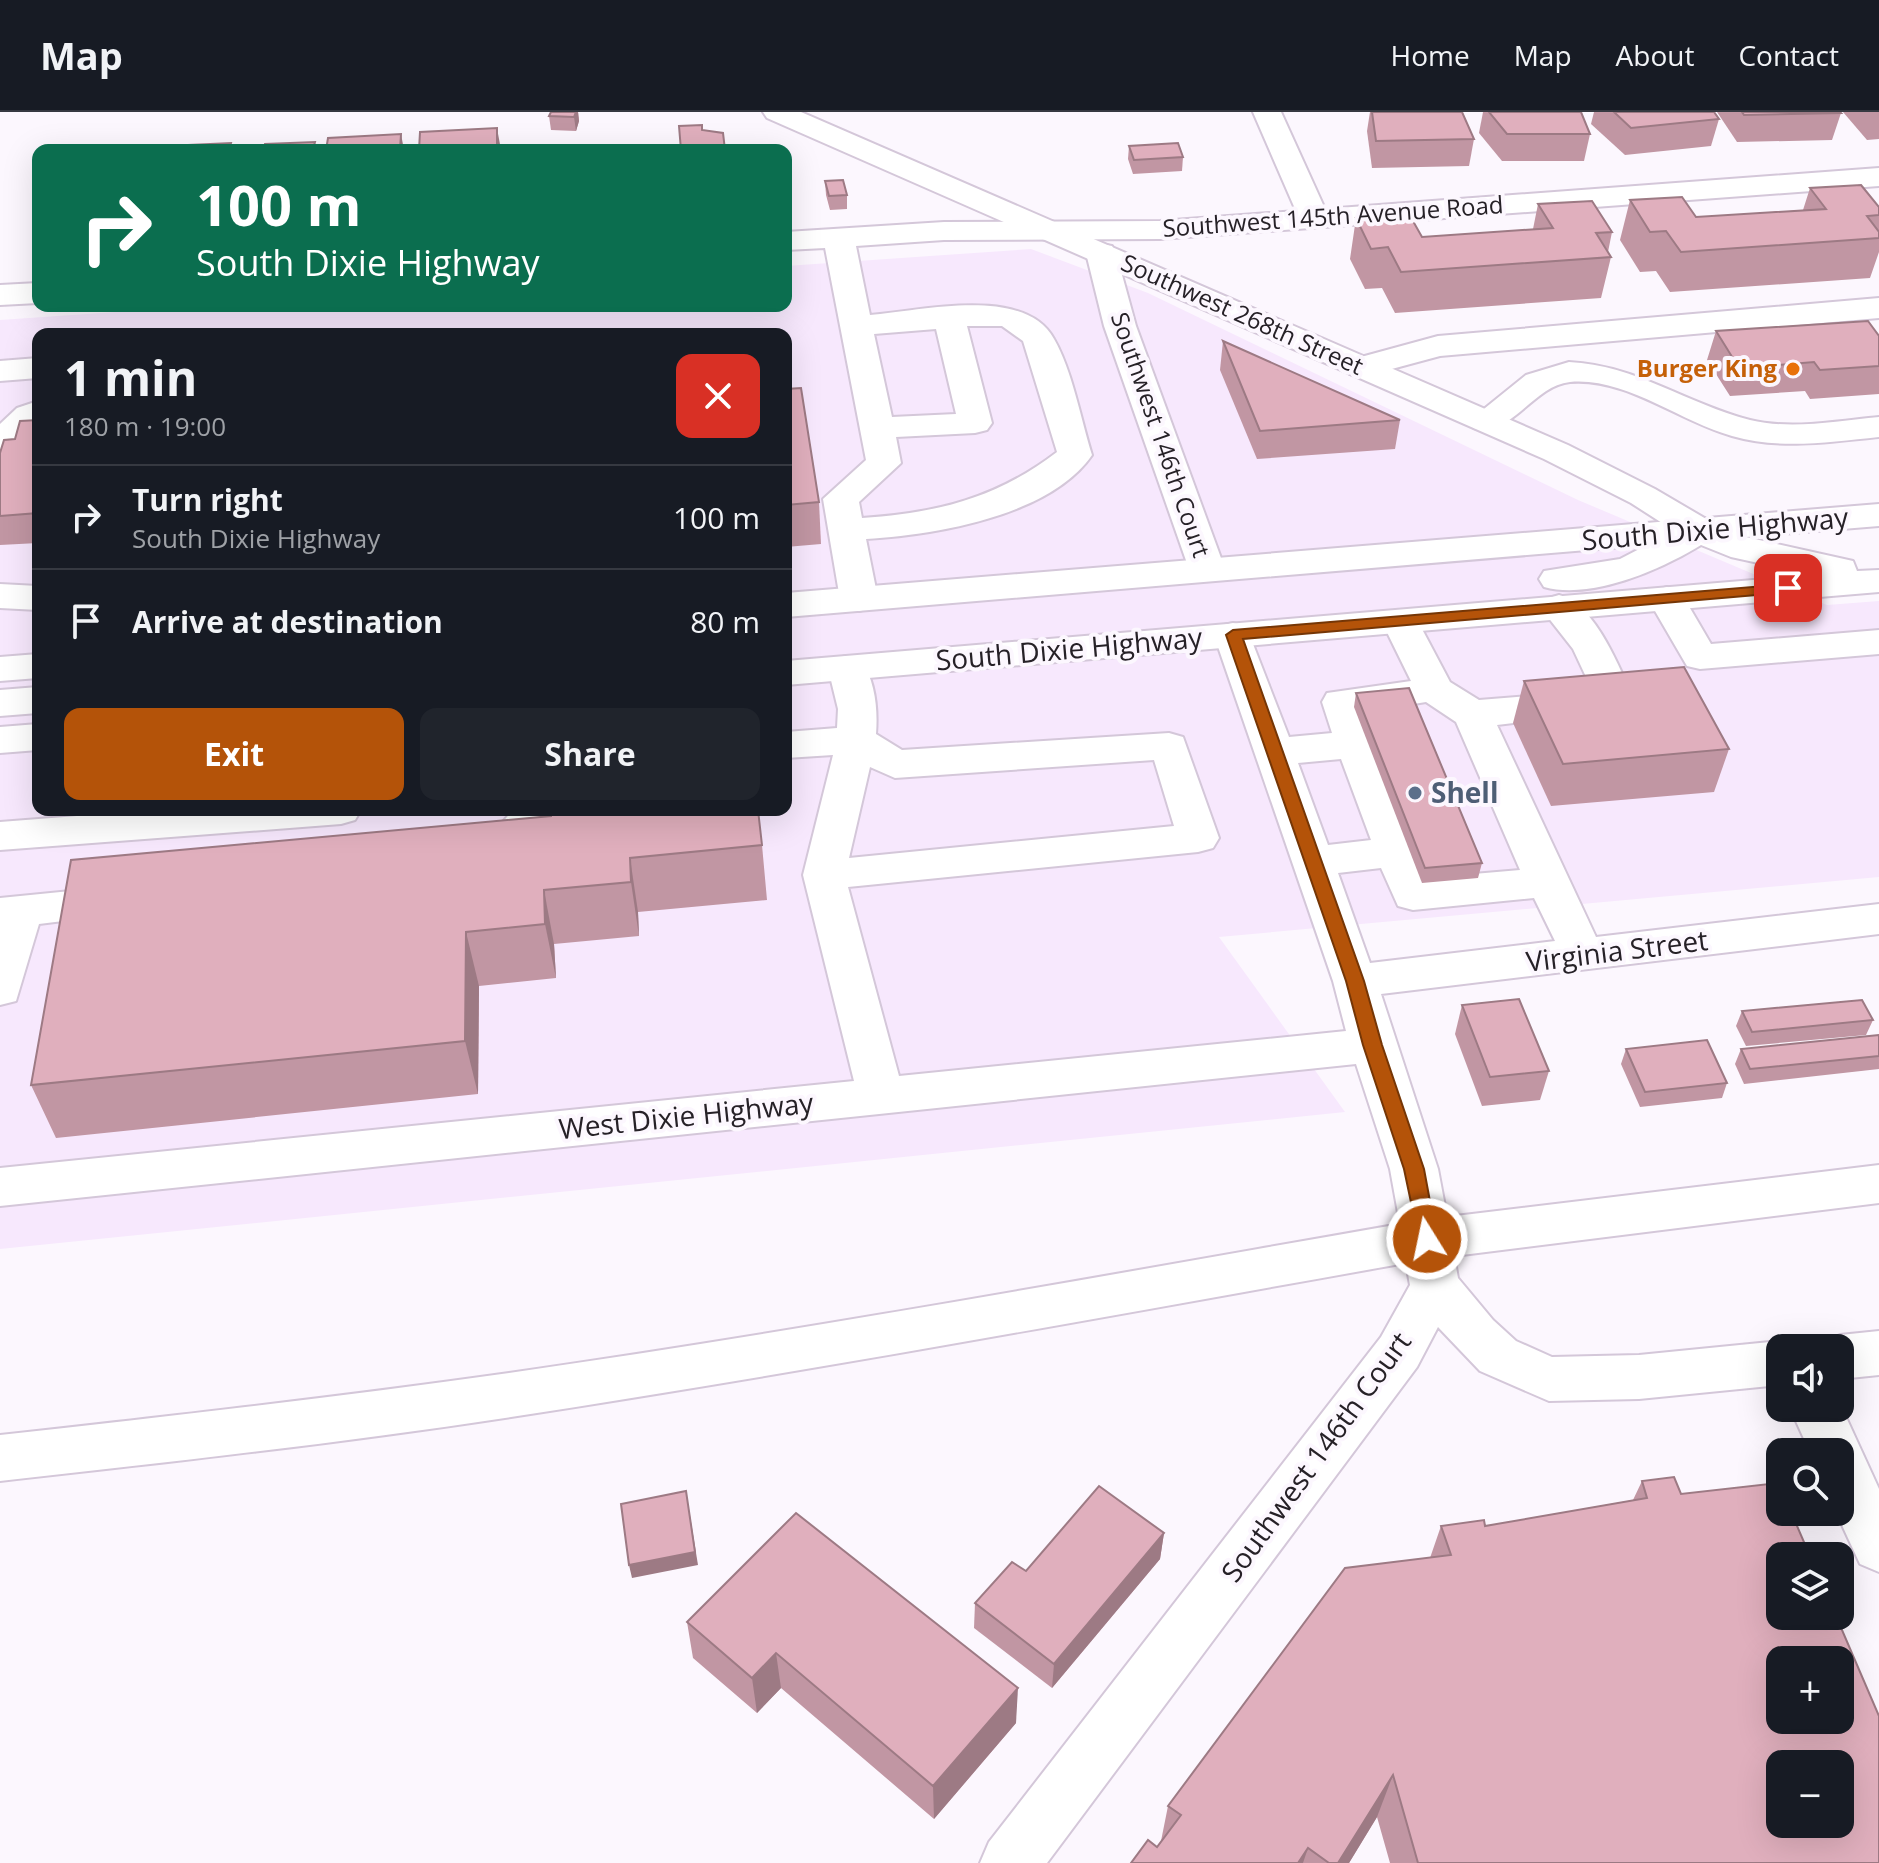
<!DOCTYPE html>
<html lang="en">
<head>
<meta charset="utf-8">
<style>
	:root { --surface:#171b24; --page:#20242c; --text:#f1f3f6; --muted:#9ea1a6; --line:#363941; --accent:#b45309 }
	body { margin:0; font-family:"Open Sans",sans-serif; background:var(--page); color:var(--text); height:100vh; display:flex; flex-direction:column; font-size:30px; white-space:nowrap }
	* { box-sizing:border-box; margin:0 }
	p { font-size:26px; color:var(--muted) }
	.icon { flex:none; width:44px; height:44px; fill:none; stroke:currentColor; stroke-width:2; stroke-linecap:round; stroke-linejoin:round }
	.map { position:relative; flex:1; overflow:hidden }
	.sheet { position:absolute; left:32px; top:216px; width:760px; height:488px; display:flex; flex-direction:column; background:var(--surface); border-radius:16px; box-shadow:0 8px 32px #0002 }
	.sheet>* { flex:none }
	.hud { position:absolute; left:32px; top:32px; width:760px; height:168px; border-radius:16px; box-shadow:0 8px 32px #0002; background:#0b6e4f; color:#fff; overflow:hidden }
	.fabs { position:absolute; left:1766px; top:1222px; display:grid; gap:16px }
	.fabs a { display:grid; place-items:center; width:88px; height:88px; border-radius:16px; background:var(--surface); box-shadow:0 8px 32px #0002; font-size:40px }
	.pin { position:absolute; display:grid; place-items:center; width:68px; height:68px; color:#fff; margin:-34px; border-radius:16px; box-shadow:0 4px 12px #0006 }
	.me { position:absolute; width:88px; margin:-44px; rotate:350deg; stroke-linejoin:round; filter:drop-shadow(0 0 6px #0008) }
	.turn { display:flex; align-items:center; gap:28px; height:168px; padding:0 32px; font-size:36px }
	.turn .icon { width:104px; height:104px; stroke-width:2.5 }
	.turn b { display:block; font-size:56px; line-height:68px }
	.round { display:grid; place-items:center; flex:none; width:84px; height:84px; border-radius:16px; background:var(--page) }
	.head { display:flex; align-items:center; justify-content:space-between; height:136px; padding:0 32px }
	h1 { font-size:48px; font-weight:700; line-height:60px }
	.primary-button { display:flex; gap:16px; margin-top:auto; padding:16px 32px }
	.primary-button a { flex:1; height:92px; border-radius:16px; background:var(--accent); color:#fff; font-size:32px; font-weight:700; line-height:92px; text-align:center }
	.primary-button a+a { background:var(--page); color:var(--text) }
	ul { padding:0; list-style:none }
	li { display:flex; align-items:center; gap:24px; height:104px; padding:0 32px; border-top:2px solid var(--line) }
	li div { flex:1 }
	li b { display:block; font-size:30px }
	li em { font-style:normal }
	header { display:flex; align-items:center; gap:48px; box-sizing:border-box; height:112px; padding:0 40px; background:var(--surface); border-bottom:2px solid var(--line) }
	header strong { font-size:38px }
	nav { display:flex; gap:44px; margin-inline-start:auto; font-size:28px }
	.map>svg:first-child { display:block }
	.built { fill:#f7e8fd; fill-rule:evenodd }
	.lines { fill:none; stroke-linecap:round; stroke-linejoin:round }
	.minor-casing { stroke:#d4c7d9; stroke-width:4 }
	.major-casing { stroke:#d4c7d9; stroke-width:4 }
	.highway-casing { stroke:#d4c7d9; stroke-width:4 }
	.minor { fill:#fff; fill-rule:evenodd }
	.major { fill:#fff; fill-rule:evenodd }
	.highway { fill:#fff; fill-rule:evenodd }
	.wall { fill:#c196a3 }
	.shaded-wall { fill:#9d7a84 }
	.building { fill:#e0afbd; stroke:#9d7a84; stroke-width:2; fill-rule:evenodd }
	.route { fill:#b45309; stroke:#753606; stroke-width:2 }
	.food-dot { fill:#e8710a; stroke:#fcf7fe; stroke-width:3 }
	.service-dot { fill:#5c6f8a; stroke:#fcf7fe; stroke-width:3 }
	.labels { text-anchor:middle; stroke-width:8; stroke-linejoin:round; paint-order:stroke }
	.far-street-label { font-size:24px; fill:#262127; stroke:#fcf7fe }
	.far-food-label { font-size:24px; font-weight:bold; fill:#c56008; stroke:#fcf7fe; text-anchor:end }
	.street-label { font-size:28px; fill:#262127; stroke:#fcf7fe }
	.service-label { font-size:28px; font-weight:bold; fill:#4e5e75; stroke:#fcf7fe; text-anchor:start }
</style>
</head>
<body>
<header>
<strong>Map</strong>
<nav><a>Home</a><a>Map</a><a>About</a><a>Contact</a></nav>
</header>
<div class="map">
<svg width="1879" height="1751" viewBox="0 0 1879 1751">
	<rect width="100%" height="100%" fill="#fcf7fe"/>
	<path class="built" d="M1031,137L1148,181L1578,388L1827,493L1879,489V765L1219,825L1345,1000L0,1137V208L202,194H786V154ZM38,222H786V698H38Z"/>
	<g class="lines">
		<g class="minor-casing">
			<g id="minor">
				<path d="M1253,0H1281L1325,97L1879,56V74L1160,127L944,128L856,134L870,203C921,199 1025,173 1054,227C1072,258 1081,308 1092,343C1050,404 935,423 866,427L878,487L872,495L859,499L846,495L840,487L823,387L866,348L825,136L786,138V120L944,110L1160,109L1296,99ZM967,214H1002L1023,229L1057,340C997,386 937,401 862,406L859,390L901,351L896,325L975,321L987,318L992,311ZM936,217L956,302L892,305L874,222Z"/>
				<path d="M1101,132L1112,134L1116,141L1136,214L1225,457L1220,465L1207,468L1194,465L1189,457L1104,214L1086,141L1090,134Z"/>
				<path d="M38,171V191L0,193V173Z"/>
				<path d="M1879,186V206L1440,244L1362,265L1350,262L1345,255L1350,248L1438,224Z"/>
				<path d="M38,246V266L0,269V249Z"/>
				<path d="M1569,250C1636,253 1687,292 1750,308C1791,318 1837,309 1879,305V325C1830,330 1780,338 1732,324C1680,310 1626,265 1570,270C1532,274 1512,326 1474,316L1469,309L1526,263Z"/>
				<path d="M38,289V312C20,326 24,347 12,364L0,367V312L17,296Z"/>
				<path d="M0,472L38,474V498L0,496Z"/>
				<path d="M1667,475L1680,479L1711,532L1879,518V542L1700,557L1687,554L1648,487L1654,479Z"/>
				<path d="M1559,483C1596,493 1620,557 1635,590L1630,599L1616,603L1602,599L1573,537L1540,495L1546,487Z"/>
				<path d="M1401,498L1414,502L1450,570L1479,588L1577,580L1591,584L1596,593L1591,602L1497,613L1596,825L1879,792V822L1381,882L1438,1057L1447,1105L1879,1053V1091L1454,1144L1458,1166L1493,1208L1516,1229L1552,1245L1639,1243L1780,1229L1798,1236H1780V1273L1639,1287L1549,1289L1480,1259L1438,1215L1417,1255L1047,1751H980L989,1730L1381,1225L1410,1173L1406,1151C1108,1204 811,1259 511,1305C341,1331 171,1350 0,1369V1323C170,1304 339,1285 509,1261C807,1218 1103,1164 1400,1112L1390,1057L1356,952L0,1094V1056L854,969L803,763L833,643L786,646V620L837,616L838,597L828,556L833,547L847,544L861,547C875,569 878,597 876,622L902,638L1169,621L1183,625L1219,726L1213,736L1198,740L848,775L899,964L1346,919L1333,869L1214,523L1220,514L1233,511L1246,514L1289,625L1332,621L1322,590L1327,581L1411,569L1382,510L1388,502ZM1426,590L1456,610L1520,758L1427,766L1364,600ZM1341,647L1371,728L1328,733L1298,651ZM1154,648L1174,714L849,746L870,655L895,666ZM1381,756L1398,794L1413,798L1534,786L1555,829L1370,851L1338,761Z"/>
				<path d="M154,698H361L355,708L341,712L0,738V710Z"/>
				<path d="M513,698H557L503,761L488,766L473,761L467,751Z"/>
				<path d="M121,774L136,778L142,789L136,800L39,812L16,889L0,893V786Z"/>
				<path d="M1879,1219V1263L1840,1267V1236H1819L1822,1230L1840,1223Z"/>
				<path d="M1840,1292L1879,1377V1460L1860,1452L1836,1400H1840V1340H1810L1790,1296H1840Z"/>
			</g>
		</g>
		<g class="major-casing">
			<path id="major" d="M763,0H801L1568,333L1655,377L1713,411L1718,419L1713,427L1700,430L1687,427L1631,391L1544,347L767,6Z"/>
		</g>
		<g class="highway-casing">
			<g id="highway">
				<path d="M1879,392V414L1746,425L1853,449L1857,459L1879,458V480L786,573V549L1814,463L1731,445L1701,433C1660,458 1592,488 1544,475L1539,467L1544,459L1620,447L1647,433L786,505V481Z"/>
				<path d="M38,542V566L0,569V545Z"/>
				<path d="M38,575V601L0,604V578Z"/>
				<path d="M38,612V638L0,641V615Z"/>
			</g>
		</g>
		<use href="#minor" class="minor"/>
		<use href="#major" class="major"/>
		<use href="#highway" class="highway"/>
	</g>
	<g class="wall">
		<path d="M551,0H578L579,9L576,19L551,18L549,4Z"/>
		<path d="M1370,0H1462L1474,27L1469,54L1372,56L1367,19Z"/>
		<path d="M1483,0H1581L1590,22L1584,49H1502L1479,21Z"/>
		<path d="M1594,0H1714L1719,7L1711,34L1625,43L1591,12Z"/>
		<path d="M1717,0H1840L1841,1L1832,28L1737,30Z"/>
		<path d="M1843,0H1879V27L1867,28Z"/>
		<path d="M1129,34L1183,45L1182,59L1133,62L1128,47Z"/>
		<path d="M825,69L847,83V97L830,98L826,83Z"/>
		<path d="M1810,76L1879,95V140L1870,166L1670,180L1656,159L1640,160L1620,128L1630,88L1696,105L1803,98Z"/>
		<path d="M1538,92L1612,120L1608,140L1611,145L1601,186L1395,201L1382,176L1365,177L1350,147L1356,106L1422,125L1533,117Z"/>
		<path d="M1716,219L1879,224V282L1810,287L1805,279L1730,284L1707,248Z"/>
		<path d="M1223,229L1400,308L1395,337L1257,347L1220,258Z"/>
		<path d="M786,277L819,390L821,432L786,435Z"/>
		<path d="M38,308V431L0,433V341Z"/>
		<path d="M1524,569L1729,637L1714,680L1551,694L1513,611Z"/>
		<path d="M1356,581L1482,751L1478,766L1422,771L1354,595Z"/>
		<path d="M762,733L767,788L638,800L639,824L554,832L556,866L479,874L478,982L56,1026L31,973L71,748Z"/>
		<path d="M1462,893L1549,959L1540,988L1482,994L1455,922Z"/>
		<path d="M1742,899L1873,908L1866,923L1746,934L1736,914Z"/>
		<path d="M1879,923V957L1744,972L1735,952L1741,937Z"/>
		<path d="M1626,937L1727,971L1722,986L1640,995L1621,952Z"/>
		<path d="M1642,1369L1681,1382L1879,1751H1390L1377,1705L1349,1751H1131L1157,1735L1161,1729L1168,1694L1430,1446L1441,1414H1485L1633,1388Z"/>
		<path d="M1164,1421L1160,1447L1052,1576L974,1516L975,1491L1026,1459Z"/>
		<path d="M687,1510L1016,1611L934,1707L781,1576L757,1601L693,1546Z"/>
	</g>
	<g class="shaded-wall">
		<path d="M576,0H578L579,9L576,19L574,5Z"/>
		<path d="M497,16L501,38H497Z"/>
		<path d="M401,22L404,38H400Z"/>
		<path d="M630,746L638,800L639,824L631,770Z"/>
		<path d="M544,778L554,832L556,866L545,812Z"/>
		<path d="M466,820L479,874L478,982L465,929Z"/>
		<path d="M686,1379L698,1453L632,1466L629,1453Z"/>
		<path d="M1164,1421L1160,1447L1052,1576L1054,1552Z"/>
		<path d="M776,1541L781,1576L757,1601L752,1566Z"/>
		<path d="M1018,1576L1016,1611L934,1707L933,1674Z"/>
		<path d="M1393,1663L1377,1705L1349,1751H1338Z"/>
		<path d="M1308,1736L1303,1751H1298Z"/>
	</g>
	<g class="building">
		<path d="M551,0H576L574,5L549,4Z"/>
		<path d="M1372,0H1462L1474,27L1376,29Z"/>
		<path d="M1489,0H1581L1590,22H1507Z"/>
		<path d="M1614,0H1714L1719,7L1631,16Z"/>
		<path d="M1742,0H1840L1841,1L1744,3Z"/>
		<path d="M702,13V18L723,21L725,38H681L679,14Z"/>
		<path d="M497,16V38H419L420,20Z"/>
		<path d="M401,22L400,38H326L328,26Z"/>
		<path d="M315,30L313,38H264L265,32Z"/>
		<path d="M231,31L229,38H143L144,35Z"/>
		<path d="M1178,31L1183,45L1134,48L1129,34Z"/>
		<path d="M843,68L847,83L829,84L825,69Z"/>
		<path d="M1861,73L1879,95V103L1867,104L1879,120V126L1681,140L1666,119L1650,120L1630,88L1682,85L1696,105L1826,97L1810,76Z"/>
		<path d="M1592,89L1612,120L1596,121L1611,145L1401,160L1388,135L1371,137L1356,106L1409,102L1422,125L1553,116L1538,92Z"/>
		<path d="M1868,209L1879,224V254L1820,258L1814,250L1739,256L1716,219Z"/>
		<path d="M1223,229L1400,308L1260,319Z"/>
		<path d="M801,276L819,390L786,393V277Z"/>
		<path d="M38,308V401L0,404V341L4,328L15,327L20,309Z"/>
		<path d="M1684,555L1729,637L1563,652L1524,569Z"/>
		<path d="M1409,576L1482,751L1425,756L1356,581Z"/>
		<path d="M551,698H758L762,733L630,746L631,770L544,778L545,812L466,820L465,929L31,973L71,748L551,704Z"/>
		<path d="M1519,887L1549,959L1490,965L1462,893Z"/>
		<path d="M1862,888L1873,908L1752,920L1742,899Z"/>
		<path d="M1879,923V944L1750,957L1741,937Z"/>
		<path d="M1707,928L1727,971L1645,980L1626,937Z"/>
		<path d="M1674,1365L1681,1382L1778,1371L1780,1375V1400H1791L1810,1444H1780V1504H1836L1879,1604V1751H1418L1393,1663L1338,1751H1329L1308,1736L1298,1751H1131L1148,1728L1157,1735L1181,1703L1168,1694L1345,1456L1451,1443L1441,1414L1484,1408L1485,1414L1647,1386L1642,1369ZM1780,1548H1840V1608H1780ZM1780,1652H1840V1712H1780Z"/>
		<path d="M1099,1374L1164,1421L1054,1552L975,1491L1012,1450L1026,1459Z"/>
		<path d="M686,1379L695,1440L629,1453L621,1392Z"/>
		<path d="M796,1401L1018,1576L933,1674L776,1541L752,1566L687,1510Z"/>
	</g>
	<path class="route" d="M1788,472L1793,473V480L1243,527L1364,869L1382,933L1424,1057L1437,1127L1434,1133H1420L1404,1057L1363,933L1346,869L1226,523L1233,518Z"/>
	<circle class="food-dot" cx="1793" cy="257" r="8"/>
	<circle class="service-dot" cx="1415" cy="681" r="8"/>
	<g class="labels">
		<g class="far-street-label">
			<text transform="translate(1333 105) rotate(-4)" y="8">Southwest 145th Avenue Road</text>
			<text transform="translate(1242 203) rotate(24)" y="8">Southwest 268th Street</text>
			<text transform="translate(1160 323) rotate(71)" y="8">Southwest 146th Court</text>
		</g>
		<g class="far-food-label">
			<text x="1777" y="265">Burger King</text>
		</g>
		<g class="street-label">
			<text transform="translate(1715 417) rotate(-5)" y="10">South Dixie Highway</text>
			<text transform="translate(1069 537) rotate(-5)" y="10">South Dixie Highway</text>
			<text transform="translate(1617 839) rotate(-7)" y="10">Virginia Street</text>
			<text transform="translate(686 1004) rotate(-6)" y="10">West Dixie Highway</text>
			<text transform="translate(1316 1345) rotate(-54)" y="10">Southwest 146th Court</text>
		</g>
		<g class="service-label">
			<text x="1431" y="691">Shell</text>
		</g>
	</g>
</svg>
<div class="fabs">
<a><svg class="icon" aria-label="sound" viewBox="0 0 24 24"><path d="M4 9h4l5-4v14l-5-4H4zM17 9q2 3 0 6"/></svg></a>
<a><svg class="icon" aria-label="search" viewBox="0 0 24 24"><circle cx="10" cy="10" r="6"/><path d="M15 15l6 6"/></svg></a>
<a><svg class="icon" aria-label="layers" viewBox="0 0 24 24"><path d="M12 4l9 5-9 5-9-5zM3 14l9 5 9-5"/></svg></a>
<a>+</a>
<a>−</a>
</div>
<div class="pin" style="left:1788px;top:476px;background:#d93025"><svg class="icon" aria-label="arrive" viewBox="0 0 24 24"><path d="M6 21V4h12l-3 4 3 4H6"/></svg></div>
<svg class="me" style="left:1427px;top:1127px" viewBox="-20 -20 40 40"><circle r="17" fill="#b45309" stroke="#fff" stroke-width="3"/><path d="M0-11L8 9 0 5-8 9z" fill="#fff"/></svg>
<div class="hud">
<div class="turn"><svg class="icon" aria-label="right" viewBox="0 0 24 24"><path d="M7 20v-9h11M14 6l5 5-5 5"/></svg><div><b>100 m</b>South Dixie Highway</div></div>
</div>
<section class="sheet">
<div class="head"><div><h1>1 min</h1><p>180 m · 19:00</p></div><a class="round" style="background:#d93025;color:#fff"><svg class="icon" aria-label="close" viewBox="0 0 24 24"><path d="M6 6l12 12M18 6L6 18"/></svg></a></div>
<ul>
<li><svg class="icon" aria-label="right" viewBox="0 0 24 24"><path d="M7 20v-9h11M14 6l5 5-5 5"/></svg><div><b>Turn right</b><p>South Dixie Highway</p></div><em>100 m</em></li>
<li><svg class="icon" aria-label="arrive" viewBox="0 0 24 24"><path d="M6 21V4h12l-3 4 3 4H6"/></svg><div><b>Arrive at destination</b></div><em>80 m</em></li>
</ul>
<div class="primary-button"><a>Exit</a><a>Share</a></div>
</section>
</div>
</body>
</html>
